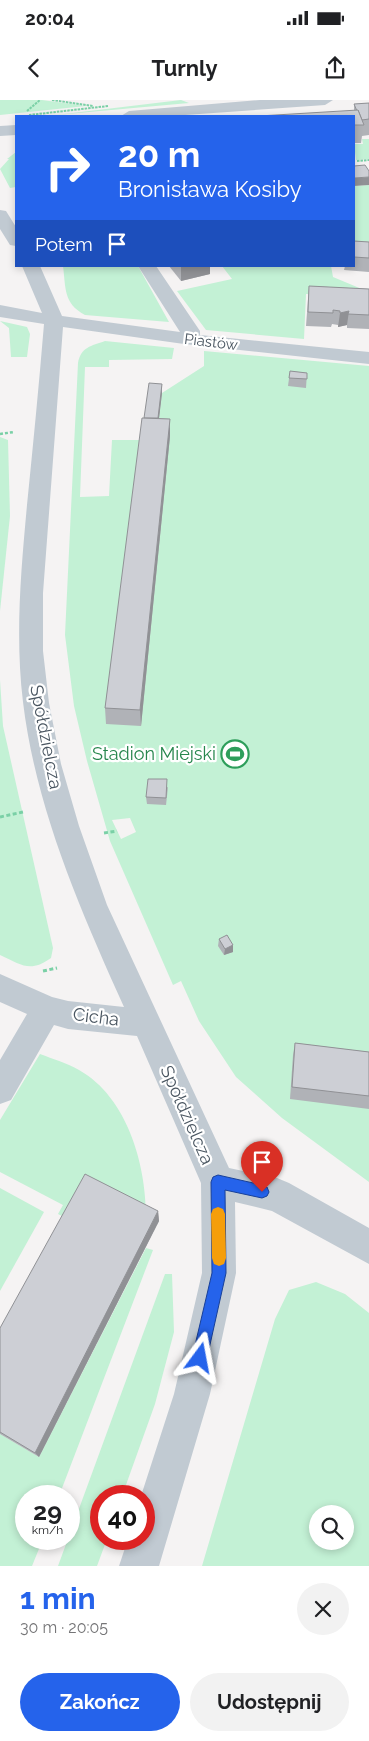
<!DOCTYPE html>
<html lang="pl">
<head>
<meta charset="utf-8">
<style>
	:root { --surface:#fff; --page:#f2f2f2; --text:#202124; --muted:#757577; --accent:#2563eb }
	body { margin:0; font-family:Raleway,sans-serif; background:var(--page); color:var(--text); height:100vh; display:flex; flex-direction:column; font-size:19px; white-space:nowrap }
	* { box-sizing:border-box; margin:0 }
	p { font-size:16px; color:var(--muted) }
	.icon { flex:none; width:28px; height:28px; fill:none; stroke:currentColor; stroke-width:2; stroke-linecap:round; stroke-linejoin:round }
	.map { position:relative; height:1466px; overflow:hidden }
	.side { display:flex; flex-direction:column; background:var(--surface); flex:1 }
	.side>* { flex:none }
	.top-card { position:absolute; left:15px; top:15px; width:340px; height:152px; border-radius:0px; box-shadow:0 2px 8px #0003; background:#2563eb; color:#fff; overflow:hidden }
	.controls { position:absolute; left:309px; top:1405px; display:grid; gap:10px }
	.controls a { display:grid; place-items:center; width:45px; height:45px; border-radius:50%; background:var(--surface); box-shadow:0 2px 8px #0003; font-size:25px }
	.speed { position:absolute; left:15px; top:1385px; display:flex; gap:10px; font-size:25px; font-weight:700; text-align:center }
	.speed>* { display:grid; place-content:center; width:65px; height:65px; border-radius:50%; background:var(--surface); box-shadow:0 2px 8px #0003; line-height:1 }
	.speed small { font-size:12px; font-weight:400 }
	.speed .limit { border:8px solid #d22; background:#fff; color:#111 }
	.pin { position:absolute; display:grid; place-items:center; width:42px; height:42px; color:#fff; margin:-51px -21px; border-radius:50% 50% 50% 0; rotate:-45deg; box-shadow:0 0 5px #0007 }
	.pin .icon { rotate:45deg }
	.me { position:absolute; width:55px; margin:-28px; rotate:13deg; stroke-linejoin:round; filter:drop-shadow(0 0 4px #0008) }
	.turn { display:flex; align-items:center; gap:18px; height:105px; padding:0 20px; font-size:22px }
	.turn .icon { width:65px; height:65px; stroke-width:2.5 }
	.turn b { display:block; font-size:35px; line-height:42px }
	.then { display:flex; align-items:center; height:48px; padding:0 20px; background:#0003; gap:10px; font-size:19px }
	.round { display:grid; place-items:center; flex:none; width:52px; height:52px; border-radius:26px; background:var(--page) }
	.headline { display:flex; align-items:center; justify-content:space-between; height:85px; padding:0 20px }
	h1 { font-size:30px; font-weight:700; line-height:38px; color:var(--accent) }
	.action { display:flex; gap:10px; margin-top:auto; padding:10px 20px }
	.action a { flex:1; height:58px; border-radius:30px; background:var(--accent); color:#fff; font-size:20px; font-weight:700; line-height:58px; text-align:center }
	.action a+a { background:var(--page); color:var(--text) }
	.status { display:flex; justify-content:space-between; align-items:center; height:35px; padding:0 25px; background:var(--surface); direction:ltr }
	.status svg { height:14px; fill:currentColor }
	header { display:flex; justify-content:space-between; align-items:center; height:65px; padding:0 20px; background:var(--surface); font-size:22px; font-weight:700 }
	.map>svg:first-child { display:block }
	.green { fill:#c3f1d5; fill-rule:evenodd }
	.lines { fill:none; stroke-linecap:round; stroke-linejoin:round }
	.path-far2 { stroke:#7ad0a6; stroke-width:2; stroke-dasharray:2.5 1; stroke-linecap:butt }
	.path-far1 { stroke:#7ad0a6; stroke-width:2.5; stroke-dasharray:3 2; stroke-linecap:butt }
	.path { stroke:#7ad0a6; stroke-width:3; stroke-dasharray:4 2.5; stroke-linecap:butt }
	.minor { fill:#c1cad2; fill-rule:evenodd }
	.wall { fill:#b0b2b7 }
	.shaded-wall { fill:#909195 }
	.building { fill:#cdcfd5; stroke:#909195 }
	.route { fill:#2563eb; stroke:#184099 }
	.slow { fill:#f59e0b }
	.labels { text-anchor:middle; stroke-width:4.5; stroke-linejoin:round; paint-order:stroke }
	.far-street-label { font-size:15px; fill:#4a5661; stroke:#fff }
	.street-label { font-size:18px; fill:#4a5661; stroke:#fff }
	.leisure-label { font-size:18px; fill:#27864d; stroke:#fff; text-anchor:end }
</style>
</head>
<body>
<div class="status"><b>20:04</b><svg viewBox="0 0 49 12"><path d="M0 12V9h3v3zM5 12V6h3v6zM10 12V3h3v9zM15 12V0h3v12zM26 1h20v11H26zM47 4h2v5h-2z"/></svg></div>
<header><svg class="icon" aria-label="back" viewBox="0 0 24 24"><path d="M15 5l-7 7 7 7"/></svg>Turnly<svg class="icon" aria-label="share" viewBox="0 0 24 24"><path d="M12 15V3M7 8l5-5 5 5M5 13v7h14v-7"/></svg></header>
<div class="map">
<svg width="369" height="1466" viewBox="0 0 369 1466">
	<rect width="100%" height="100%" fill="#f5f3f3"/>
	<g class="green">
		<path d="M0,0H42L86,6L0,15Z"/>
		<path d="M181,0L189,3L56,15Z"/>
		<path d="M362,39H369V59L356,60L354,44H363Z"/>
		<path d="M16,52V87L10,88L0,69L9,59H7Z"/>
		<path d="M369,85V156L354,155V86Z"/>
		<path d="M63,166H138L169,222L85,215C63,203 66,188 63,166Z"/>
		<path d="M222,166H331L333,177L369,192L354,196L306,194L304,239L206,230L177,191L232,179Z"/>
		<path d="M0,221L27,227L30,234L27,257H11L9,228Z"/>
		<path d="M105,241L174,248L172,259L109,260V267H85L80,397L109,396L112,340H142L149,292L162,293L204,266V251L369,266V1082L282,1018L236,977L199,921L181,881L173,885L110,741L87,661L74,606L65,535L78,263C81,247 91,246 105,241ZM130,718L136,732L121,739L112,720Z"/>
		<path d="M0,337L8,340L10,416L0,511Z"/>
		<path d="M0,580L3,626L53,848L51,858C30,873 22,865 0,855Z"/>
		<path d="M40,954C53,959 67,963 79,970C127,997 146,1064 146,1115L68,1119L58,1114L63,1105L0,1072V1020Z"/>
		<path d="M0,1088L44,1112L0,1191Z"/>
		<path d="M146,1148L153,1150L59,1396H26V1439H43L32,1466H0V1334L39,1357Z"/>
		<path d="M165,1174H172L174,1232L155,1304L122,1396H101V1439H107L97,1466H58Z"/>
		<path d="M316,1182L345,1194L369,1213V1466H202L275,1219L289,1190ZM318,1414H345V1441H318Z"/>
	</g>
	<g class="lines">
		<g class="path-far2">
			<path d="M52,0L93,6"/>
			<path d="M27,11L40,0"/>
			<path d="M29,15L108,6"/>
			<path d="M357,61L369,60"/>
		</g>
		<path class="path-far1" d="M0,334L14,332"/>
		<g class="path">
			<path d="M0,717L23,712"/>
			<path d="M104,733L117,731"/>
			<path d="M43,871L57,868"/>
		</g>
		<g class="minor">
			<path d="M260,0H333L325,5L171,16H121L129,11Z"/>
			<path d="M16,25V35L0,36V26Z"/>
			<path d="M0,110L6,111L16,127V146L10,145L0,129Z"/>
			<path d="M22,166H40L62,216L180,232L138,166H156L200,231V235L369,252V264L184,244L63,227L43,493V551L49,603L61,664L79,726L107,805L229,1068L277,1078L289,1083L369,1128V1164L272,1111L235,1102L236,1173L210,1294L159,1466H119L128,1439H144V1396H141L174,1294L202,1173L201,1083L137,936L68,929L54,925L11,1000L0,1004V960L27,914L0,902V874L52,897L68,901L124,907C80,809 36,709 23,602C15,536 21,471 27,405C33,345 39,285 44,224L0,217V205L42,213Z"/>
		</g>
	</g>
	<g class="wall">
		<path d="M369,3V35L362,36L361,43H354V4Z"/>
		<path d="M354,141L369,142V172L344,170L345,166H354Z"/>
		<path d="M169,166H210V174L181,181Z"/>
		<path d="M309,186L369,189V229L347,228V225L338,227V225L332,224L331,227L306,226Z"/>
		<path d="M290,271L307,273L306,288L288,286Z"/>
		<path d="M162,284V293L159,318L170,319V336L141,626L106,624L105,608L144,318Z"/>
		<path d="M168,687L166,705L147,704L146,697Z"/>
		<path d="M219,839L233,845V852L224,855L218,846Z"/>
		<path d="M295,943L369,952V1009L290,999L293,955Z"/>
		<path d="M158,1111L159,1121L39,1357L0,1334V1228Z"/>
	</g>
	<g class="shaded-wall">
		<path d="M369,77V85L354,86V78Z"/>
		<path d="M183,166H210V174L181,181V167Z"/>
		<path d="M349,211L347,225L338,227L340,213Z"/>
		<path d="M162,284V293L157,335L156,327Z"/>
		<path d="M170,319V336L141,626L140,610Z"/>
		<path d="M233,845V852L224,855L225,849Z"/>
		<path d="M158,1111L159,1121L39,1357L35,1353Z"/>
	</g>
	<g class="building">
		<path d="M369,3V19L362,20L358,10L357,11L354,4Z"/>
		<path d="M358,10L364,25H354V16H259Z"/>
		<path d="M365,65L369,71V77L354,78V66Z"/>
		<path d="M354,141L369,142V158L354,157Z"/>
		<path d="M309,186L369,189V215L348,214L349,211L340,213V211L333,210V213L308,212Z"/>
		<path d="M290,271L307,273V279L289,278Z"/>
		<path d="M149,283L162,284L158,318H144Z"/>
		<path d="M142,318L170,319L140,610L105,608Z"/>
		<path d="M148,679H167L166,698L146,697Z"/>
		<path d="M227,835L233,845L225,849L219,839Z"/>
		<path d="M295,943L369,952V996L292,987Z"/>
		<path d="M85,1074L158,1111L35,1353L0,1332V1228Z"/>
	</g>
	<path class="route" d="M218,1075L262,1085L267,1087L269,1092L267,1096L262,1098L225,1090L226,1173L207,1258L205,1263L200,1265L195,1263L192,1258L212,1173L211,1082L213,1077Z"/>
	<path class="slow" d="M218,1107L223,1109L225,1114L226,1158L224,1164L219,1166L214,1164L212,1158L211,1114L213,1109Z"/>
	<defs>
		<g id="stadium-ring" transform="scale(1.4375)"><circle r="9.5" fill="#fff" stroke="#2e9e5b" stroke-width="1.5"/><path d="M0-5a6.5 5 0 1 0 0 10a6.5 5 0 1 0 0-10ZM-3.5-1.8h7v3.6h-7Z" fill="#2e9e5b"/></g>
	</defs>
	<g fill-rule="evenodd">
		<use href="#stadium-ring" x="235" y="654"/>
	</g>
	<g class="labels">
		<g class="far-street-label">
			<text transform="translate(211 242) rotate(7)" y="5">Piastów</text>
		</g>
		<g class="street-label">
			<text transform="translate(46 637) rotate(79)" y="6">Spółdzielcza</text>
			<text transform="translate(96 917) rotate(7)" y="6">Cicha</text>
			<text transform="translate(187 1015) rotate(66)" y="6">Spółdzielcza</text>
		</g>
		<g class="leisure-label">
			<text x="216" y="660">Stadion Miejski</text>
		</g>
	</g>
</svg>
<div class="controls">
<a><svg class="icon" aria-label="search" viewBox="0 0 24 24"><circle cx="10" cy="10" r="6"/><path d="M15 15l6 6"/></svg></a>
</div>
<div class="speed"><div>29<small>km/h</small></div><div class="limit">40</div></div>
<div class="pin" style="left:262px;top:1092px;background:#d93025"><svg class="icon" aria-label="arrive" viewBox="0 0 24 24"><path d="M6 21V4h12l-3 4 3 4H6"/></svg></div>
<svg class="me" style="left:200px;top:1258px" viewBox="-20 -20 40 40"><path d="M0-17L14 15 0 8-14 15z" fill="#2563eb" stroke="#fff" stroke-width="4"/></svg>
<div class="top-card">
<div class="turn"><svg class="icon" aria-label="right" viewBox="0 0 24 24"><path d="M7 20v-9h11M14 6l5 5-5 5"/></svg><div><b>20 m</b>Bronisława Kosiby</div></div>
<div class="then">Potem<svg class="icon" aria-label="arrive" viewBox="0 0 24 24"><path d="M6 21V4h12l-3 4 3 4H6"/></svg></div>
</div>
</div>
<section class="side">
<div class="headline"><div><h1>1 min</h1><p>30 m · 20:05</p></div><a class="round"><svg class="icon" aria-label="close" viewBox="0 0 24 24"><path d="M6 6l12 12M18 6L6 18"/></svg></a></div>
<div class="action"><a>Zakończ</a><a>Udostępnij</a></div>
</section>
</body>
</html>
